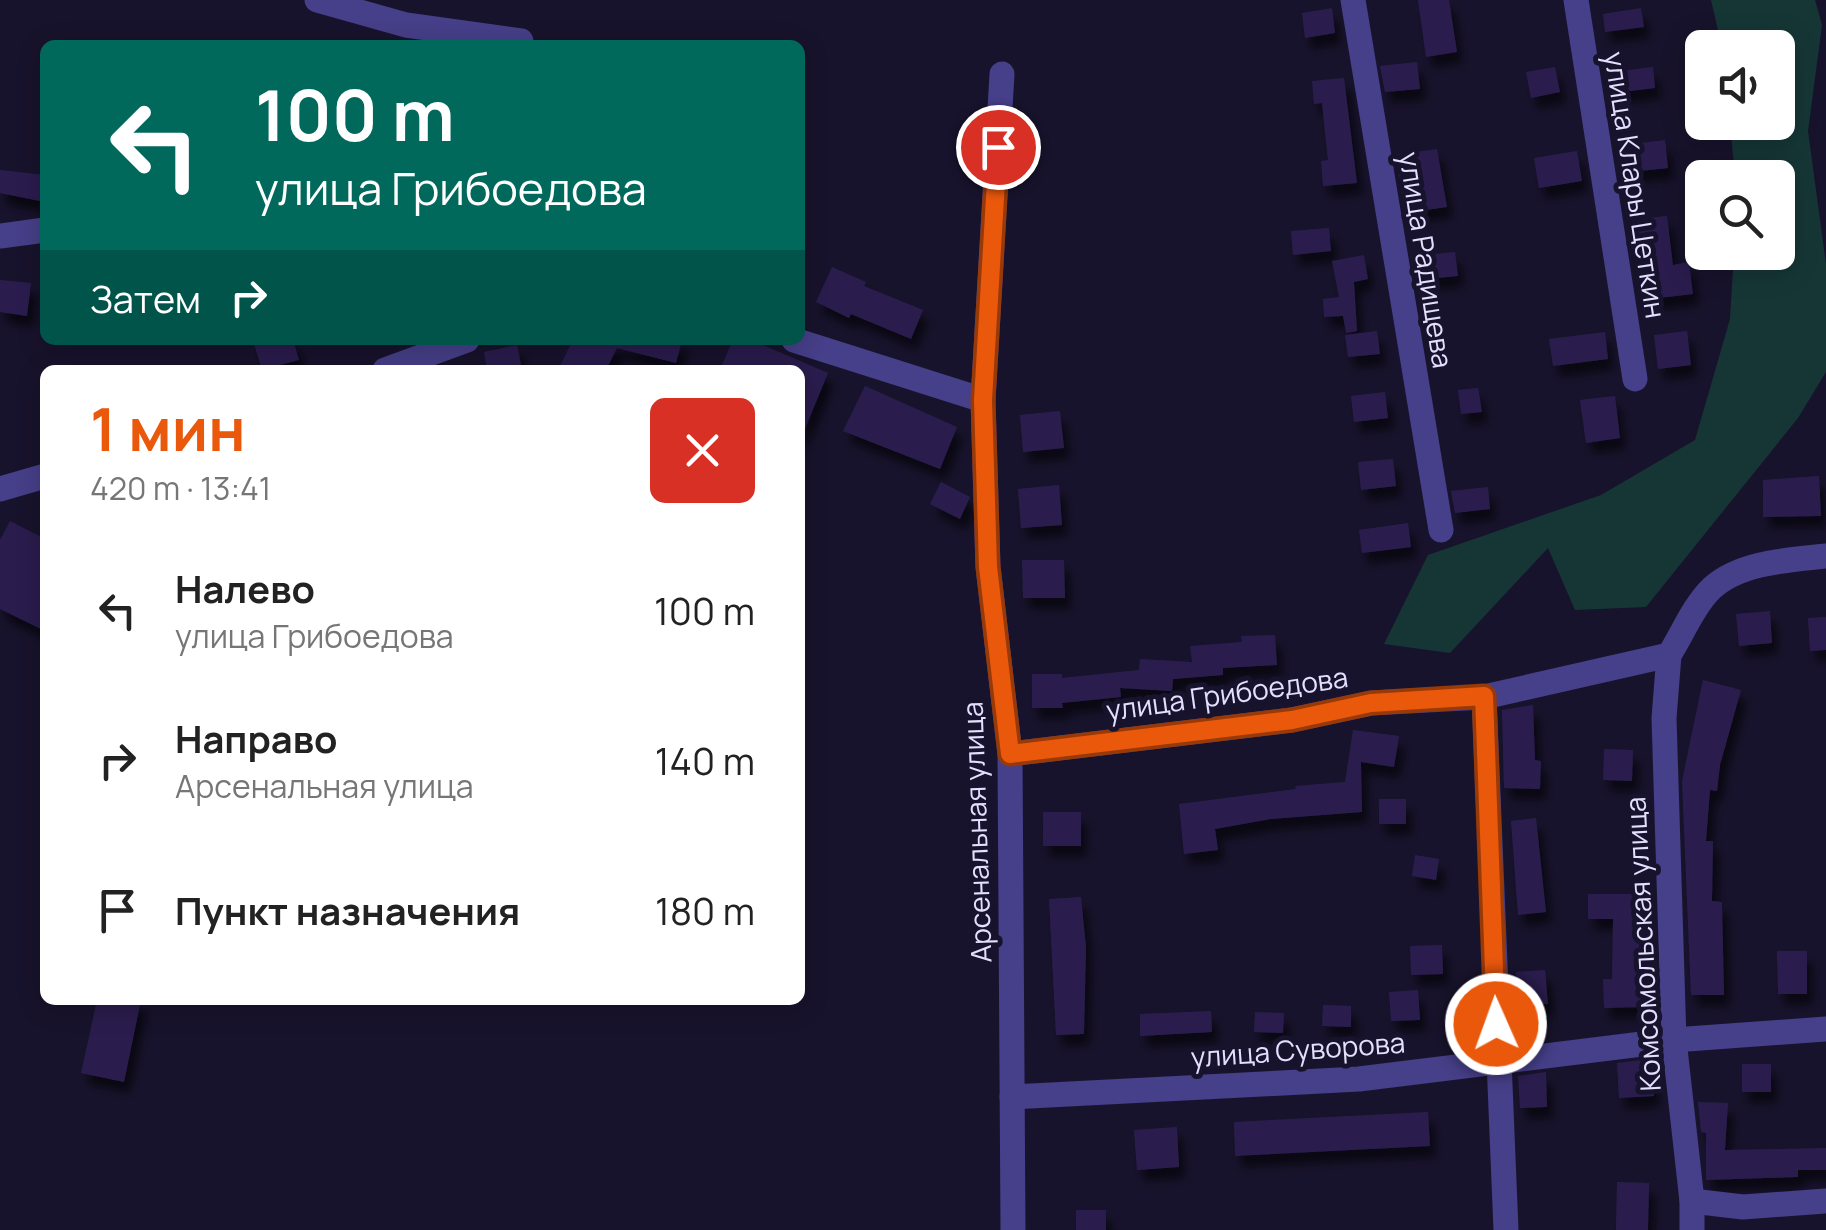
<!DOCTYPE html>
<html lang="ru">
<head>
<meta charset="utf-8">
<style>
	:root { --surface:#fff; --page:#f6f6f6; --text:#222; --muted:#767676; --accent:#ea580c }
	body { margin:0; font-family:Manrope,sans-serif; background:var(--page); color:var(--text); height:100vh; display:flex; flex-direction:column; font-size:38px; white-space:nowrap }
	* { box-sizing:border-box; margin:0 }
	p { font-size:32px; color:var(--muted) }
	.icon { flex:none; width:55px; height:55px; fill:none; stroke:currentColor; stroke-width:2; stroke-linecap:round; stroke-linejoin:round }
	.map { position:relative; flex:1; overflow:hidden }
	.drawer { position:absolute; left:40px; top:365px; width:765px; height:640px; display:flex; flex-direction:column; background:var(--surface); border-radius:15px; box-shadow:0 5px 25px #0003 }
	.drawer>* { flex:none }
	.banner { position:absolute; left:40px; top:40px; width:765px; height:305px; border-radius:15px; box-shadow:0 5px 25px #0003; background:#00695c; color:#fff; overflow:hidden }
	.buttons { position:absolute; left:1685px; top:30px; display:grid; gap:20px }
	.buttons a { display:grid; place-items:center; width:110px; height:110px; border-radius:15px; background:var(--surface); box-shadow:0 5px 25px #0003; font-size:50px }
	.pin { position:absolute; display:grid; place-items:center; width:85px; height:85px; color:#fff; margin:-42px; border:5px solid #fff; border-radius:50%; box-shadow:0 2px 10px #0007 }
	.me { position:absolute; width:110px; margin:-55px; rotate:358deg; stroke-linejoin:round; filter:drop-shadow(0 0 8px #0008) }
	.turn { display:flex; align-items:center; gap:35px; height:210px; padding:0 50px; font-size:45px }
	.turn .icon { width:130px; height:130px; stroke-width:2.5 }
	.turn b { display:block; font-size:70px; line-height:85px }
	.then { display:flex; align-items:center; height:95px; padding:0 50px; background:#0003; gap:20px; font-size:38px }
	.round { display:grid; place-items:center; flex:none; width:105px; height:105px; border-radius:15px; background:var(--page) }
	.overview { display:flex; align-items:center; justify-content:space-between; height:170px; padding:0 50px }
	h1 { font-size:60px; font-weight:700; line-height:75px; color:var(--accent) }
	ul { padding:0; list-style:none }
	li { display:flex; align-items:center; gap:30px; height:150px; padding:0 50px }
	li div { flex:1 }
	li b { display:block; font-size:38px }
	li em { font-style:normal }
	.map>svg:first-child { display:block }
	.green { fill:#163636 }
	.building { fill:#2a1f4d; filter:url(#shadow) }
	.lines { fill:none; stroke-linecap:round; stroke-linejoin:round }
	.minor { stroke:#463f89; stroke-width:25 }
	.route-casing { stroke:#983908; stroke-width:25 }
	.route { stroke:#ea580c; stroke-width:18 }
	.labels { text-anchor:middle; stroke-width:10; stroke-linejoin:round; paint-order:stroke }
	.street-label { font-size:28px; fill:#e4dffe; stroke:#18132c }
</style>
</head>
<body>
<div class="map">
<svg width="1826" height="1230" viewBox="0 0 1826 1230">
	<defs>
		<filter id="shadow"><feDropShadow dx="6" dy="11" stdDeviation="5" flood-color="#0009"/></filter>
	</defs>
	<rect width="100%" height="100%" fill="#18132c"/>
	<path class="green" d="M1711,0H1815L1822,25L1808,131L1826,264V372L1798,418L1646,607L1575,610L1548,548L1450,653L1384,644L1428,555L1601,495L1695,440L1730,319L1734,253L1778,252V178L1735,177L1730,123L1778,122V48L1722,47Z"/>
	<g class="building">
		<path d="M1418,0H1449L1457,52L1426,57Z"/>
		<path d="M1332,8L1335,33L1305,38L1302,13Z"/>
		<path d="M1641,8L1644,27L1605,32L1603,14Z"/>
		<path d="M1417,62L1420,89L1385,92L1380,66Z"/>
		<path d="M1555,67L1560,92L1531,98L1526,72Z"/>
		<path d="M1653,67L1655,88L1614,93L1612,72Z"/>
		<path d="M1344,78L1357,183L1323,186L1321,161L1328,160L1322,103L1314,104L1312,81Z"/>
		<path d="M1665,140L1668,168L1622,173L1619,146Z"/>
		<path d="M1437,149L1447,207L1405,213L1395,155Z"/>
		<path d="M1577,151L1582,181L1539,188L1534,158Z"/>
		<path d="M0,170L45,175V202L0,193Z"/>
		<path d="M1667,216L1673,265L1689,262L1693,294L1642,300L1630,220Z"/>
		<path d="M1329,228L1331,251L1293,255L1291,231Z"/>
		<path d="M1455,252L1458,276L1416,280L1413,256Z"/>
		<path d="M1364,255L1368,279L1354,282L1357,331L1346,333L1343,316L1324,317L1323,299L1339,297L1332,261Z"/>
		<path d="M832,267L866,282L864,286L923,310L911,339L851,314L849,318L816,302Z"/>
		<path d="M0,280L31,283L27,316L0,312Z"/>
		<path d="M1377,331L1380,354L1348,357L1345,335Z"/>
		<path d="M1687,331L1691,365L1658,369L1654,335Z"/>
		<path d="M1605,332L1608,359L1553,366L1549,339Z"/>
		<path d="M253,340H293L299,360L262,370Z"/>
		<path d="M573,340L610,342L682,340L676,363L617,348L606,370H558Z"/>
		<path d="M733,340H751L828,373L800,441V370H733L722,365Z"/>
		<path d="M517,345L522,370H487L484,352Z"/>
		<path d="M865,386L957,427L940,469L843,431Z"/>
		<path d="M1478,388L1482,412L1461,414L1458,390Z"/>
		<path d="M1385,392L1388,418L1354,422L1351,396Z"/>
		<path d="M1615,396L1620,438L1586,443L1580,400Z"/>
		<path d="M1060,411L1064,448L1023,452L1020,415Z"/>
		<path d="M1393,459L1396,486L1361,490L1358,462Z"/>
		<path d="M1819,476L1821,516L1763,517V480Z"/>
		<path d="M941,482L970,497L960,519L930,504Z"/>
		<path d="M1059,485L1062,525L1021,528L1018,489Z"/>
		<path d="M1488,487L1490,509L1455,513L1451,491Z"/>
		<path d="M10,521L45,539V631L0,609V540Z"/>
		<path d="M1408,523L1411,547L1362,553L1359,530Z"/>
		<path d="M1022,560H1064L1065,598H1023Z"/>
		<path d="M1770,611L1772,643L1739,646L1736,614Z"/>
		<path d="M1826,617V650L1810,651L1808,618Z"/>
		<path d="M1275,635L1277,665L1223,668V675L1173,679L1172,691L1120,688L1121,697L1062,703L1063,708H1032V674H1062V678L1139,670L1140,659L1192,662L1190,646L1242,642L1241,636Z"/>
		<path d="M1703,680L1741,690L1720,765L1717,791L1710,790L1706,841H1713L1712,901L1722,902L1724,995H1691L1682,781Z"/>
		<path d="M1533,705L1535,760L1541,761L1540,789L1504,788L1502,710Z"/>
		<path d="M1353,730L1399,736L1394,767L1361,762L1362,812L1271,819L1215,829L1218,850L1184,854L1179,804L1296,789L1295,786L1345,782Z"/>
		<path d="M1604,749L1633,750L1632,781L1603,780Z"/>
		<rect x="1379" y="799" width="27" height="25"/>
		<rect x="1043" y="812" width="38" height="34"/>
		<path d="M1536,818L1546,912L1518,915L1511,821Z"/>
		<path d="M1415,855L1439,859L1436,880L1412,876Z"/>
		<path d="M1588,894H1639V929H1645L1643,1007L1604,1008L1603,979H1612L1613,919H1588Z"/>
		<path d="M1081,897L1086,947L1084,1034L1056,1035L1049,899Z"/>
		<path d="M1442,945L1443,974L1411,975L1410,946Z"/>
		<path d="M1777,951H1807V994H1778Z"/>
		<path d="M1545,970L1548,1004L1515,1005L1516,972Z"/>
		<path d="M1418,990L1420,1020L1391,1021L1389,992Z"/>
		<path d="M97,1000H141L124,1082L81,1073Z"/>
		<path d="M1323,1005L1351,1006V1027L1322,1026Z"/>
		<path d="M1211,1011L1212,1032L1140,1036V1014Z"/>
		<path d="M1255,1012L1284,1013L1283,1033L1254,1032Z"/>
		<path d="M1651,1059L1654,1096L1619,1098L1617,1063Z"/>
		<rect x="1742" y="1064" width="29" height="28"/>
		<path d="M1546,1072L1547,1107L1520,1108L1518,1076Z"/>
		<path d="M1698,1102L1728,1103L1725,1150L1826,1148V1170H1798V1177L1706,1180V1133L1701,1132Z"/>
		<path d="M1428,1112L1430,1146L1235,1156L1234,1122Z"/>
		<path d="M1177,1127L1179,1167L1137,1170L1134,1130Z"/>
		<path d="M1617,1182L1649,1183L1648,1230H1616Z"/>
		<rect x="1076" y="1210" width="30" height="20"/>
	</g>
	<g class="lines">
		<g class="minor">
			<path d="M317,0L406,25L521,41"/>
			<path d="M1353,0L1441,530"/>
			<path d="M1576,0L1635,379"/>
			<path d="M1002,74L983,400L988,567L1010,754L1013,1230"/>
			<path d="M0,236L45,230"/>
			<path d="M794,340L983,400"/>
			<path d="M385,370L467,340"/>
			<path d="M0,489L45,476"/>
			<path d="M1669,655L1664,718L1674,1040L1692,1201V1230"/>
			<path d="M1484,697L1506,1230"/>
			<path d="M1010,754L1292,720L1371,703L1484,697L1669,655C1682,635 1694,605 1712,588C1741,562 1789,560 1826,556"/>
			<path d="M1012,1097L1359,1079L1674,1040L1826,1029"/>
			<path d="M1692,1201L1743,1207L1826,1201"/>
		</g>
	</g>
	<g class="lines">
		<g class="route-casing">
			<path id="route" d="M998,147L983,400L988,567L1010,754L1292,720L1371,703L1484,696L1496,1024"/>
		</g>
		<use href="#route" class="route"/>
	</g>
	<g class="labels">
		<g class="street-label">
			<text transform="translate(1635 185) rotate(81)" y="10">улица Клары Цеткин</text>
			<text transform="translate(1426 260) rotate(81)" y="10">улица Радищева</text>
			<text transform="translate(1227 694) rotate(-8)" y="10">улица Грибоедова</text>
			<text transform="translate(977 832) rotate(-92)" y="10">Арсенальная улица</text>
			<text transform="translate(1643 944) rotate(-93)" y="10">Комсомольская улица</text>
			<text transform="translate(1298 1050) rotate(-4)" y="10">улица Суворова</text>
		</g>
	</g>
</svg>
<div class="buttons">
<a><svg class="icon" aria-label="sound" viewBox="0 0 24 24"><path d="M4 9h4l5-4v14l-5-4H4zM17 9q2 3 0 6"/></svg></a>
<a><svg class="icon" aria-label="search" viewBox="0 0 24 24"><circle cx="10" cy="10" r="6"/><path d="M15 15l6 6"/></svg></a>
</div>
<div class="pin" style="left:998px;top:147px;background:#d93025"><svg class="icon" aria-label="arrive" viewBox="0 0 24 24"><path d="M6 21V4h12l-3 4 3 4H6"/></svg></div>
<svg class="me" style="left:1496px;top:1024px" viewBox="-20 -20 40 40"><circle r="17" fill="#ea580c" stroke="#fff" stroke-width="3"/><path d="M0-11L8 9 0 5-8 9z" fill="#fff"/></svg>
<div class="banner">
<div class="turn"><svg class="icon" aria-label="left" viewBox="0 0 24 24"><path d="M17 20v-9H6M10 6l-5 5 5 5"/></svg><div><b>100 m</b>улица Грибоедова</div></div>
<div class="then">Затем<svg class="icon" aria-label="right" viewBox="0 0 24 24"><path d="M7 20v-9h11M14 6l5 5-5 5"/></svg></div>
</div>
<section class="drawer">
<div class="overview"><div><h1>1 мин</h1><p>420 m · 13:41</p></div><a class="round" style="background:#d93025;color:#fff"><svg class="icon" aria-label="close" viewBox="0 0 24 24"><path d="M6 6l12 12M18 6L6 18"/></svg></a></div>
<ul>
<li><svg class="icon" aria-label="left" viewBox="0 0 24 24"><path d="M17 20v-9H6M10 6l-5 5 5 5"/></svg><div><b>Налево</b><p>улица Грибоедова</p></div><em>100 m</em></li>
<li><svg class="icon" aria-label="right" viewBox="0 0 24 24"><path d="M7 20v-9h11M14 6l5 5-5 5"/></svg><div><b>Направо</b><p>Арсенальная улица</p></div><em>140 m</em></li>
<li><svg class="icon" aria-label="arrive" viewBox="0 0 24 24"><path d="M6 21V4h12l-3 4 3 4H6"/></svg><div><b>Пункт назначения</b></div><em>180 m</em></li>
</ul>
</section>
</div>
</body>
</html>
